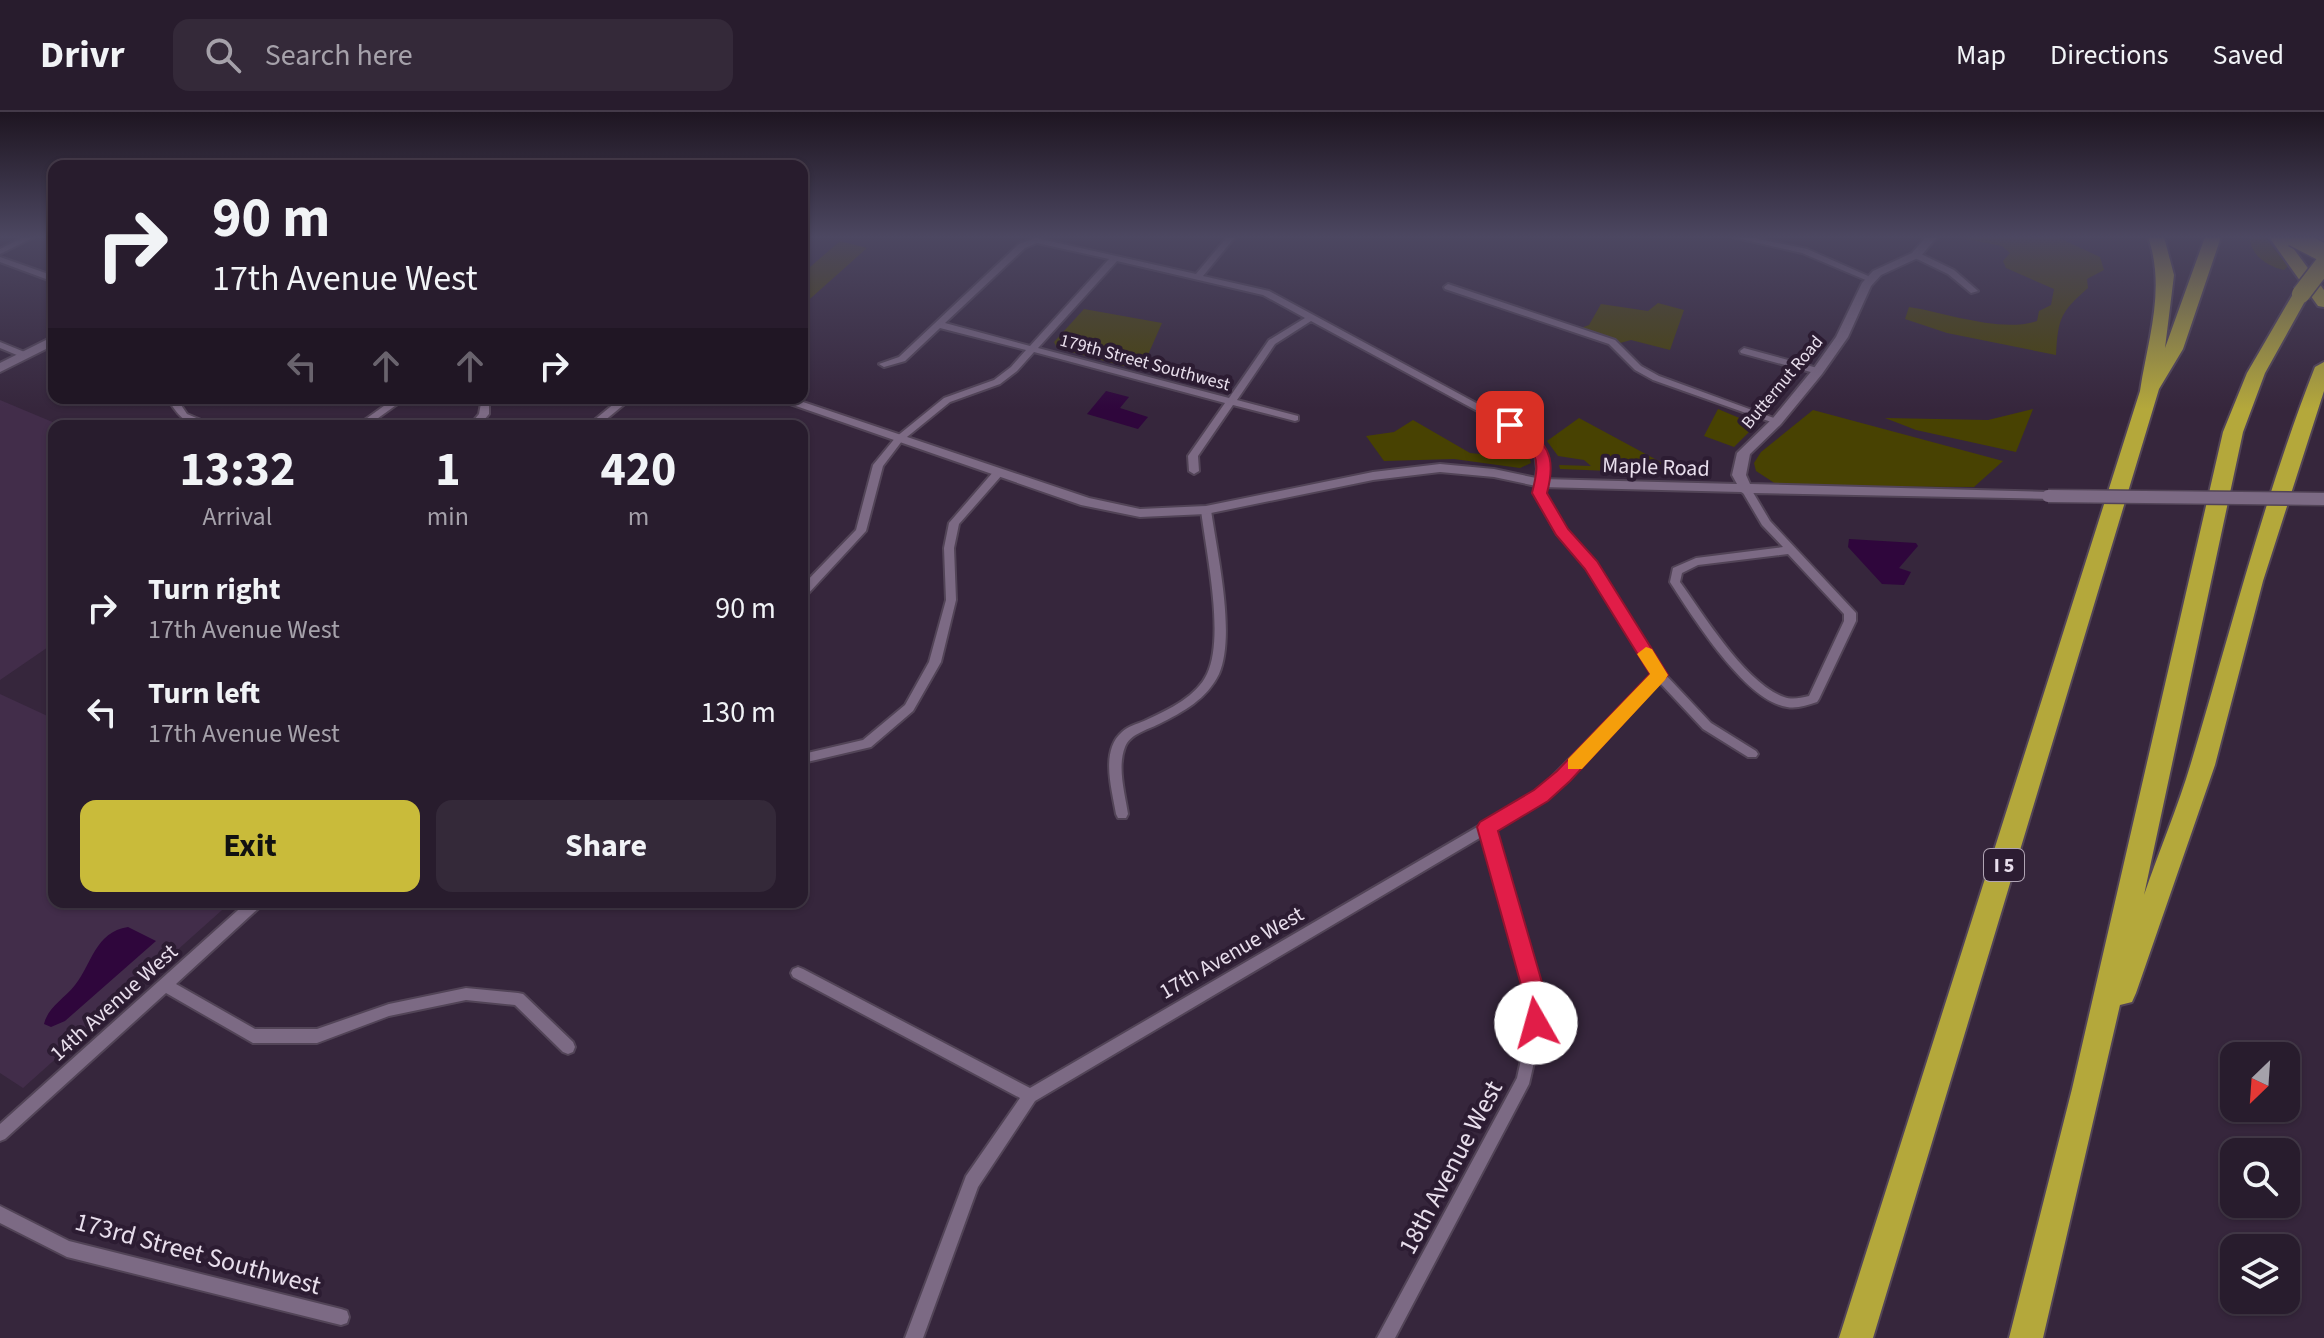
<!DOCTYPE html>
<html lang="en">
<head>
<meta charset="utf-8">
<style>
	:root { --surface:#281c2d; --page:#342939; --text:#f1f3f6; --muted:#a5a1aa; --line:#443a49; --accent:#c9bb3a }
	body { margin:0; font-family:"Source Sans 3",sans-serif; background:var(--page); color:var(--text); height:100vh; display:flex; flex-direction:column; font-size:30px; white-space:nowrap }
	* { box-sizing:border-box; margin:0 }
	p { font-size:26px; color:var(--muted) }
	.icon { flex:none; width:44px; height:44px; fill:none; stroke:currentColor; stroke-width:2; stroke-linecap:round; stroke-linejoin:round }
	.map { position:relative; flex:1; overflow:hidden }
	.panel { position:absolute; left:48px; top:308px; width:760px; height:488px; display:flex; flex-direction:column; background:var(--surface); border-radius:16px; box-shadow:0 2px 6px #0004,0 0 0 2px var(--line) }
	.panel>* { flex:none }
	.guide { position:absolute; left:48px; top:48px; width:760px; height:244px; border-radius:16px; box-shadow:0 2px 6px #0004,0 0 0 2px var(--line); background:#281c2d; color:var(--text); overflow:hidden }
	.needle { width:52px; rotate:205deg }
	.controls { position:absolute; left:2220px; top:930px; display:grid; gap:16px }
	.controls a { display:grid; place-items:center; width:80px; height:80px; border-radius:16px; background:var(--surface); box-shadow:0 2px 6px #0004,0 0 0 2px var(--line); font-size:40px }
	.pin { position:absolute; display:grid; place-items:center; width:68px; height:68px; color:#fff; margin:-34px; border-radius:16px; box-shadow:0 4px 12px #0006 }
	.me { position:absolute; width:88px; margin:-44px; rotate:353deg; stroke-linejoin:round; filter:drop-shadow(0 0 6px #0008) }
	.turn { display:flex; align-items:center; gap:28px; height:168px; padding:0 32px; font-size:36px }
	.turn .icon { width:104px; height:104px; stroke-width:2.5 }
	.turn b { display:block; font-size:56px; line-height:68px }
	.lanes { display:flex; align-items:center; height:76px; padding:0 32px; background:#0003; justify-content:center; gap:40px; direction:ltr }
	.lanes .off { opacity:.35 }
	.eta { display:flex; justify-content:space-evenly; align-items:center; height:136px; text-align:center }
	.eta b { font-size:48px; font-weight:700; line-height:56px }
	.primary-button { display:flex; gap:16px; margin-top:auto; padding:16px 32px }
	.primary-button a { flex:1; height:92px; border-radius:16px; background:var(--accent); color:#111; font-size:32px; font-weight:700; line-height:92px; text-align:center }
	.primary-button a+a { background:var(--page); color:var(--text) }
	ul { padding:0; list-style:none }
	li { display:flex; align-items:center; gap:24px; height:104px; padding:0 32px }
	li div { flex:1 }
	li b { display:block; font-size:30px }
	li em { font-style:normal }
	header { display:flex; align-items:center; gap:48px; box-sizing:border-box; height:112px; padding:0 40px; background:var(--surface); border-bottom:2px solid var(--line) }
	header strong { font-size:38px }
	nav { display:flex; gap:44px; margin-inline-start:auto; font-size:28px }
	.search { width:560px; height:72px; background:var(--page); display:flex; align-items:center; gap:20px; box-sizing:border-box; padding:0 28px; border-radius:16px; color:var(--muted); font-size:30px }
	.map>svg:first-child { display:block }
	.built { fill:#422d4a }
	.green { fill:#484202 }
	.water { fill:#2f063c }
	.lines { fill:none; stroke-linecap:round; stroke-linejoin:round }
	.minor-casing { stroke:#524457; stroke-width:4 }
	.tertiary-casing { stroke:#524457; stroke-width:4 }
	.secondary-casing { stroke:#524457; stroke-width:4 }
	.motorway-casing { stroke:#524457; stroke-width:4 }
	.minor { fill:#7c6a84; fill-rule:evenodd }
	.tertiary { fill:#7c6a84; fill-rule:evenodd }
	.secondary { fill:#7c6a84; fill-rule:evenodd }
	.motorway { fill:#b4a83b; fill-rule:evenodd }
	.tertiary-bridge-casing { stroke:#524457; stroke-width:15; stroke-linecap:butt }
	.motorway-bridge-casing { stroke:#524457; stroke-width:21; stroke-linecap:butt }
	.tertiary-bridge { stroke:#7c6a84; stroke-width:12 }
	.motorway-bridge { stroke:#b4a83b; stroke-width:18 }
	.route { fill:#e11d48; stroke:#92132f; stroke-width:2 }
	.slow { fill:#f59e0b }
	.labels { text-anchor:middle; stroke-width:8; stroke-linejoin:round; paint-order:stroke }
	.far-street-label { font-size:18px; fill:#e8deec; stroke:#2c1c32 }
	.shield { fill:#2c1c32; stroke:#b0a4b4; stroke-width:2 }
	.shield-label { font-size:20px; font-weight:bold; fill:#e8deec }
	.street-label { font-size:22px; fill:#e8deec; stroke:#2c1c32 }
	.near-street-label { font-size:26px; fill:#e8deec; stroke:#2c1c32 }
</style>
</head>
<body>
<header>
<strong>Drivr</strong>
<div class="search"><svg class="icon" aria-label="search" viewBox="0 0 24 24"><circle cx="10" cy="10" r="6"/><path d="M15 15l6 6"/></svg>Search here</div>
<nav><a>Map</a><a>Directions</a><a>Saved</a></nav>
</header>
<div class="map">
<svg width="2324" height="1226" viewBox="0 0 2324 1226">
	<rect width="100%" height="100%" fill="#36263c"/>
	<g class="built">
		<path d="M0,288L62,314H54V531L0,568Z"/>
		<path d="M0,582L54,607V790H231L23,976L0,961Z"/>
	</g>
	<g class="green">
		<path d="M1955,125H2057L2100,145L2104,158L2087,167L2088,176C2061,200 2058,205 2056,243L1947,221L1905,207L1909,195C1947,201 2001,221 2037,209L2039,199L2051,193L2054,177L2006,156L2003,149L2010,141L2002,134Z"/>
		<path d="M2250,125H2265L2288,154L2284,158C2269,155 2249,143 2250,125Z"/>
		<path d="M840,129L867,136L802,194V162Z"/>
		<path d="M1658,191L1684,198L1670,238L1631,228L1620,231L1581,216L1589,213L1601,192L1648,199Z"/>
		<path d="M1084,197L1162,211L1147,245L1123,254L1057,236L1054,230Z"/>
		<path d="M1718,297L1756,313L1734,335L1704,324Z"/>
		<path d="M2033,297L2016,340L1916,318L1885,306L1988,308Z"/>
		<path d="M1813,298L2003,349L1974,375L1779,374L1756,359L1754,351L1761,340Z"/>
		<path d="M1579,306L1666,353L1610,359L1560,357L1559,353L1591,354L1584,348L1558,344L1547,329Z"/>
		<path d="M1413,308L1470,341L1480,342L1508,324L1527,338L1531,351L1520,356L1454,347L1384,349L1366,324L1394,320Z"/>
	</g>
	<g class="water">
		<path d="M1106,279L1129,285L1120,296L1148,305L1138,317L1087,302Z"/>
		<path d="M1849,427L1916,431L1918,434L1899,456L1911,460L1904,473L1882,472L1848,435Z"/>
		<path d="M128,815L156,829L65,909L51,915L44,912C48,895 64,887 75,873C92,852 95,820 128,815Z"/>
	</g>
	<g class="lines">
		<g class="minor-casing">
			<g id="minor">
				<path d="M24,125H34L0,142V137Z"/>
				<path d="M1227,125H1235L1203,164L1269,179L1513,311L1533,326L1545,341L1547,357L1544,381L1565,418L1595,450L1663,560L1711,611L1756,639L1758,642L1756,645H1748L1703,617L1659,570L1545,688L1494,718L1546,898L1529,972L1395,1226H1377L1517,966L1532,898L1483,724L1035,989L978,1075L923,1226H905L966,1064L1020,986L793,865L791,861L793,857L798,855L803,857L1030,976L1537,680L1653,562L1587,456L1557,422L1534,381L1537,357L1535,341L1526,330L1507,315L1311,209L1275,232L1237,288L1298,304V308L1295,309L1233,293L1198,344L1199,359L1194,362L1189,359L1188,344L1225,291L1034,240L1017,259L1000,272L950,290L902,329L883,354L866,419L806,484L802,485V474L856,418L873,353L896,325L944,286L994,268L1011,255L1026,238L940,216L905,249L884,255L879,252L899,245L1019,132L1036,126L1196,162ZM1037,131L1109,147L1030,234L945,211L1025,136ZM1117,149L1263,183L1305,206L1269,228L1229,286L1038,236Z"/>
				<path d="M1733,125H1749L1807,137L1875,167L1868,169L1802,141Z"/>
				<path d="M1913,141H1919L1954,158L1978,179L1971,181L1948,162L1913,145Z"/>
				<path d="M0,145L54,164V170L0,150Z"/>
				<path d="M1448,172L1615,228L1641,254L1659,264L1782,309L1777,312L1774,311L1653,268L1635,258L1609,232L1445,177L1444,175Z"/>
				<path d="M0,230L27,241L28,243L24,246L0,236Z"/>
				<path d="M1744,236L1821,257L1823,259L1818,262L1741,241L1740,239Z"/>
				<path d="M174,286L177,287L187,302L215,314C190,314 182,310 169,289Z"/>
				<path d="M395,286H406L367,314H356Z"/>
				<path d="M477,286H487L489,288V302L479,314H469L479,302L481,291Z"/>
				<path d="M621,286H632L598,314H587Z"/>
				<path d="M998,358L1002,359V363L959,412L954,436L956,488L941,550L913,599L871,635L807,650L803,648V642L863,628L905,593L929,550L946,488L944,436L949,411L994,359Z"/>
				<path d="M1747,376L1751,377L1770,409L1856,501V509L1819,587L1817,590C1807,593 1797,597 1787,595C1745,589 1692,504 1670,470L1673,456L1696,446L1783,435L1762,413L1742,379ZM1788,442L1844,502V509L1809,584C1800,586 1792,588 1784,585C1745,571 1704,503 1680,470L1682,461L1698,453Z"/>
				<path d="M1206,395L1211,398C1217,441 1236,523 1219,562C1207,587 1183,600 1159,612C1147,618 1130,622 1125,635C1117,655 1125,682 1128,702L1126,706H1118L1116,702C1112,678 1100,639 1122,620C1128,614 1137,612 1144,609C1157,603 1170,597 1182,589C1192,582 1202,573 1207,562C1225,524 1206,440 1201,398Z"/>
				<path d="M247,790H263L261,794L176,872L255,917H317L389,892L466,876L518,881L523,882L573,930L575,935L573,940L568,942L563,940L515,893L466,888L389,904L317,931H253L166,881L5,1027L0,1029V1012Z"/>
				<path d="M0,1094L69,1129L341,1197L347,1199L349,1205L347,1211L341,1213L67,1145L0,1111Z"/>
			</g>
		</g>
		<g class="tertiary-casing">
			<path id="tertiary" d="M1926,125H1937L1920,145L1881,163L1871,174L1848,225L1822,262L1781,312L1750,342L1746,363L1750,372L2048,380L2053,381V387L1753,381L1747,383L1741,380L1541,375L1494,365L1440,360L1373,368L1206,402L1140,405L1081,393L773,286H791L1089,386L1140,397L1206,394L1373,360L1440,352L1494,357L1541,367L1737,372L1732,363L1737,341L1773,306L1814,256L1836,225L1862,171L1873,159L1912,141Z"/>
		</g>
		<g class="secondary-casing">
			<path id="secondary" d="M54,224V233L0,260V251Z"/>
		</g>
		<g class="motorway-casing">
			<g id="motorway">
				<path d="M2148,125H2164L2174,163L2165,236L2205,125H2221L2183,237L2159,277L1873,1226H1839L2140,279C2148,226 2166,177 2148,125Z"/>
				<path d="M2269,125H2285L2324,178V195L2318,194Z"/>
				<path d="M2314,125H2324V131Z"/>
				<path d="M2301,177L2309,182L2265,261L2243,320L2144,783C2159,739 2178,695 2191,651C2231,518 2264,385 2315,255L2324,250V279L2263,469L2215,653L2136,881L2132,890L2120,893L2043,1226H2009L2072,977L2223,320L2247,261L2293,182Z"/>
			</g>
		</g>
		<use href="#minor" class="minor"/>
		<use href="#tertiary" class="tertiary"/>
		<use href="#secondary" class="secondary"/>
		<use href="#motorway" class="motorway"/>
		<g class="tertiary-bridge-casing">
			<path id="tertiary-bridge" d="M2048,384L2324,387"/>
		</g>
		<g class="motorway-bridge-casing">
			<g id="motorway-bridge">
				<path d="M2293,125L2324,141"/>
				<path d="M2301,182L2324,152"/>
			</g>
		</g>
		<use href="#tertiary-bridge" class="tertiary-bridge"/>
		<use href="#motorway-bridge" class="motorway-bridge"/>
	</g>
	<linearGradient id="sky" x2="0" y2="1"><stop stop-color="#1e1521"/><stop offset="0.42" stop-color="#4c4761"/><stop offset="1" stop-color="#4c4761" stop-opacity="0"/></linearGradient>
	<rect width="2324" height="297" fill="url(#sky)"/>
	<path class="route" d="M1505,310C1515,308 1520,313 1528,319C1553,335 1554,354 1547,381L1568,417L1597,449L1668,563L1570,669L1548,689L1498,719L1550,898L1544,918L1536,921L1529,918L1525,911L1528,898L1477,715L1480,710L1534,678L1557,659L1650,562L1585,457L1556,423L1532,381C1542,343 1536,337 1505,316Z"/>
	<path class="slow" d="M1646,535L1652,537L1668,563L1665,568L1582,657H1568V647L1650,562L1637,542Z"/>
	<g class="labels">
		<g class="far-street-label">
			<text transform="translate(1145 250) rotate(15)" y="6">179th Street Southwest</text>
			<text transform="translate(1782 270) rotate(-50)" y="6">Butternut Road</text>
		</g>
		<rect class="shield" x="1984" y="737" width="40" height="32" rx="6"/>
		<g class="shield-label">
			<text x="2004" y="760">I 5</text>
		</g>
		<g class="street-label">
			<text transform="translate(1656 354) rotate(2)" y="8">Maple Road</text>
			<text transform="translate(1231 840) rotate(-30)" y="8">17th Avenue West</text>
			<text transform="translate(113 890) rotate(-42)" y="8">14th Avenue West</text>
		</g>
		<g class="near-street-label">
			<text transform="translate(1450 1055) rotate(-62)" y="9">18th Avenue West</text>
			<text transform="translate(198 1141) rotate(15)" y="9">173rd Street Southwest</text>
		</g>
	</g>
</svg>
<div class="controls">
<a><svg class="needle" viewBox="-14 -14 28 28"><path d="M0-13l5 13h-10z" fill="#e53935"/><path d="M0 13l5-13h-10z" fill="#a5a1aa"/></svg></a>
<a><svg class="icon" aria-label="search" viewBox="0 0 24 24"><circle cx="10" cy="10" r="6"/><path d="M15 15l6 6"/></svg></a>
<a><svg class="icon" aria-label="layers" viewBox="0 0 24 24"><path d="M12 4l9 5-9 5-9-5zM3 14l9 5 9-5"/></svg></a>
</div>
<div class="pin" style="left:1510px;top:313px;background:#d93025"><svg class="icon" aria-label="arrive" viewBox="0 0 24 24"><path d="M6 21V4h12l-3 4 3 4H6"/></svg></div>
<svg class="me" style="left:1536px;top:911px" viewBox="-20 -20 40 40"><circle r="19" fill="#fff"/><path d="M0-13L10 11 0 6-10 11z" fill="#e11d48"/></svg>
<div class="guide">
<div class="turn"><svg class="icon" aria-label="right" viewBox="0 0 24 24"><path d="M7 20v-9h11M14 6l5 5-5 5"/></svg><div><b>90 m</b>17th Avenue West</div></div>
<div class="lanes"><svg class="icon off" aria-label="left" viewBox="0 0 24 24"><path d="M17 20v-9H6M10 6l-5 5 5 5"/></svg><svg class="icon off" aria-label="ahead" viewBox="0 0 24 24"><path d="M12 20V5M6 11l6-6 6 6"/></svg><svg class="icon off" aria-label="ahead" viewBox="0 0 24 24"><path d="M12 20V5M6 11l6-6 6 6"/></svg><svg class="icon" aria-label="right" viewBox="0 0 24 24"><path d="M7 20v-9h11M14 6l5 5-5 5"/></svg></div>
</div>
<section class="panel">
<div class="eta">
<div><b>13:32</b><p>Arrival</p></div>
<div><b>1</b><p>min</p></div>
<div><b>420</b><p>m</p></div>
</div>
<ul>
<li><svg class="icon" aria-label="right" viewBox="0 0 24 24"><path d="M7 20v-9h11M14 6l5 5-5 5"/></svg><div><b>Turn right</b><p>17th Avenue West</p></div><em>90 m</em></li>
<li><svg class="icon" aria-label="left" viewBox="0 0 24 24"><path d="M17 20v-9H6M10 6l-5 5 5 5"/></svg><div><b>Turn left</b><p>17th Avenue West</p></div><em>130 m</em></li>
</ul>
<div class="primary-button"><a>Exit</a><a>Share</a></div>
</section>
</div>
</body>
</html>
